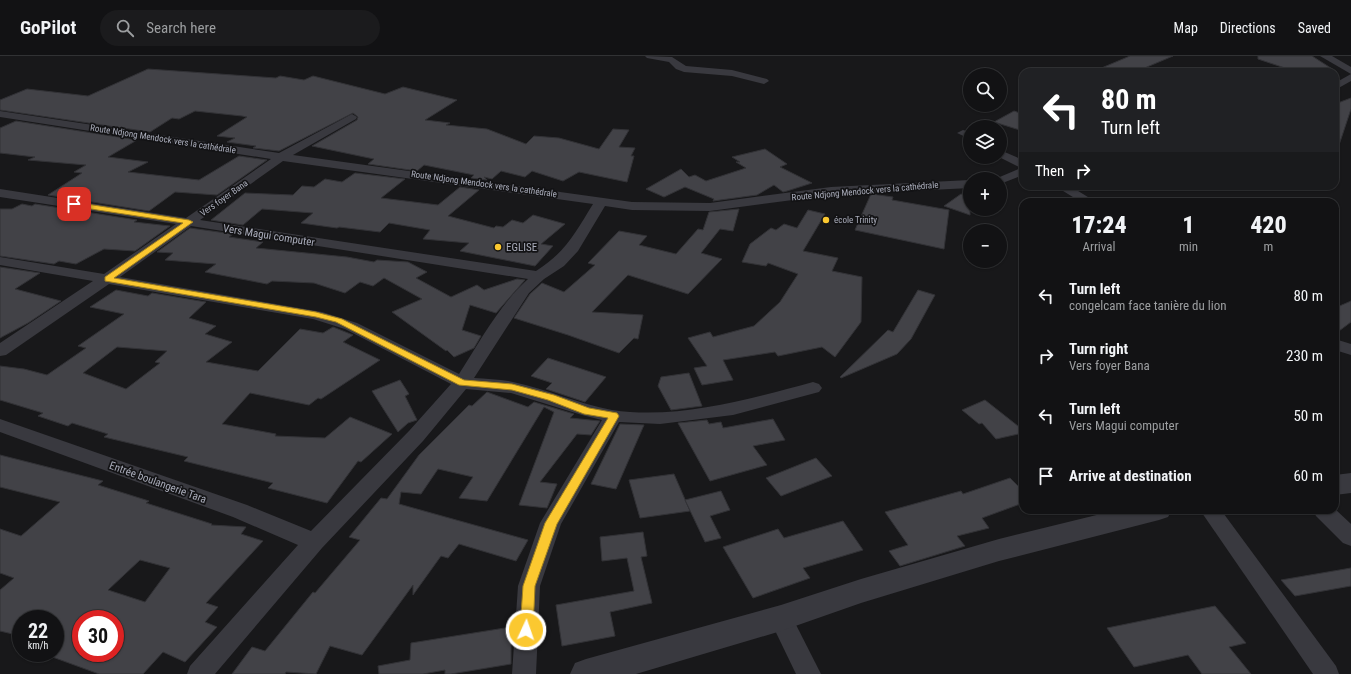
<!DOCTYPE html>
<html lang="en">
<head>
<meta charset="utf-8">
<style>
	:root { --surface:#121214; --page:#1b1b1d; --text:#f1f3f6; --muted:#9c9ea0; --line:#313234 }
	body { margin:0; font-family:"Roboto Condensed",sans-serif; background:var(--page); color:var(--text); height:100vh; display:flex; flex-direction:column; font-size:15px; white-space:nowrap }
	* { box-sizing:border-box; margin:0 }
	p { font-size:13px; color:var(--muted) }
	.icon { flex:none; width:22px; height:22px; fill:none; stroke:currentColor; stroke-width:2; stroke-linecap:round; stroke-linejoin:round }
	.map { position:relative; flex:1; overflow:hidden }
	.details { position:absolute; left:1019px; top:142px; width:320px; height:316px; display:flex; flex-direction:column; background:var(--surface); border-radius:12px; box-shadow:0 1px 3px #0004,0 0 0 1px var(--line) }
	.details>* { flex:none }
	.hud { position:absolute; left:1019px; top:12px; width:320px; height:122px; border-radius:12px; box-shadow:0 1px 3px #0004,0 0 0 1px var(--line); background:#202124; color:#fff; overflow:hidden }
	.controls { position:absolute; left:963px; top:12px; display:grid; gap:8px }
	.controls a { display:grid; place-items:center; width:44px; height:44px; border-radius:50%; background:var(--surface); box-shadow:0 1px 3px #0004,0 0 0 1px var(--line); font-size:20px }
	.speed { position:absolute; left:12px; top:554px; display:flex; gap:8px; font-size:20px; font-weight:700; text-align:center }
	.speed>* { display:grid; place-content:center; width:52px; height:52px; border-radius:50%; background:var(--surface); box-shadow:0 1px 3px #0004,0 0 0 1px var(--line); line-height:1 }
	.speed small { font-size:10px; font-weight:400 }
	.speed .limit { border:6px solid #d22; background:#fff; color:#111 }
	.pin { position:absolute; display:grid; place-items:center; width:34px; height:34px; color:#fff; margin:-17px; border-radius:8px; box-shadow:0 2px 6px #0006 }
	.me { position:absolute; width:44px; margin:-22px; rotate:3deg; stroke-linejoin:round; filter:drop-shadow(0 0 3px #0008) }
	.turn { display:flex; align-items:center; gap:14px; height:84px; padding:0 16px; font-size:18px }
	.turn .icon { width:52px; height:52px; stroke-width:2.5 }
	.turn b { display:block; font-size:28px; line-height:34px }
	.then { display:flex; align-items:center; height:38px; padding:0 16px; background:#0003; gap:8px; font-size:15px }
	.eta { display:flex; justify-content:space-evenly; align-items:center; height:68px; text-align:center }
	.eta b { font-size:24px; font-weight:800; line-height:28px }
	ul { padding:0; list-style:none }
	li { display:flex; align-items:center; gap:12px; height:60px; padding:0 16px }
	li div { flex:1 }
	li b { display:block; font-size:15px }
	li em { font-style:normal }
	header { display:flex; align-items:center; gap:24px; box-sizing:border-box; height:56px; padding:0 20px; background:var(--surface); border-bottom:1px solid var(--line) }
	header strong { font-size:19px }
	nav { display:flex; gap:22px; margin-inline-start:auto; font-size:14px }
	.search { width:280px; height:36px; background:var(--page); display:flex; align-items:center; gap:10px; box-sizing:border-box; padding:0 14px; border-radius:22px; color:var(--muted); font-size:15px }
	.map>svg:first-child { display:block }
	.building { fill:#424247; stroke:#323236; fill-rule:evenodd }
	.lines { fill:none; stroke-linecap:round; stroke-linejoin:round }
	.minor { fill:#39393f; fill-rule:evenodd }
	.tertiary { fill:#39393f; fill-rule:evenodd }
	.route { fill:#fbc830; stroke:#a3821f }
	.poi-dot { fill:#fbc830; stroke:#131315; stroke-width:1.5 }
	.labels { text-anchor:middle; stroke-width:3.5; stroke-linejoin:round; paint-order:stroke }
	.far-street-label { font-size:9px; fill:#aaadbb; stroke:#131315 }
	.far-poi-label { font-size:9px; fill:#aaadbb; stroke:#131315; text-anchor:start }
	.street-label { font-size:11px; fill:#aaadbb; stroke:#131315 }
	.poi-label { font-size:11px; fill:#aaadbb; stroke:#131315; text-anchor:start }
</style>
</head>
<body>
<header>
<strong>GoPilot</strong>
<div class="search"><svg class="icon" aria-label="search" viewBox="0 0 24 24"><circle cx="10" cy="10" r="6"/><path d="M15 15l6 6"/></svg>Search here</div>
<nav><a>Map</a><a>Directions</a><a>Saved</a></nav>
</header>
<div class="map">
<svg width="1351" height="618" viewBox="0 0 1351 618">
	<rect width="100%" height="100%" fill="#18181a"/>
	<g class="building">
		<path d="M1130,0H1173L1135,16H1092Z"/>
		<path d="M1258,0H1312L1337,16H1297L1258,3Z"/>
		<path d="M148,13L276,22L280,20L304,24L313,20L385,38L403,31L457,44L425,64L450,67L446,69L487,73L526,88L534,80L559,82L599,93L613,73L629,74L619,91L635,92L631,100H634L627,126L579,116L563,125L532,115L525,121L501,115L492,123L484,121L487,124L471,122L474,119L424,109L417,115L368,108L374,103L312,90L357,64L358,61L353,57L279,95L253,92L256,90L227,86L235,82L217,80L247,61L242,60L195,55L179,63L172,62L150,76L0,54V44L27,33L88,40Z"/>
		<path d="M1351,42V53L1338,92L1335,91V48Z"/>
		<path d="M1014,55L1023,58V75L994,66Z"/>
		<path d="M16,65L137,84L108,101L148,106L128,116L199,124L239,100L267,104L217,139L175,136L149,155L48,139L82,117L74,116L86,109L28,104L35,101L0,97V72Z"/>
		<path d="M765,93L787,108L780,111L812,127L787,135L783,136L774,129L757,139L713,145L714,143L685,131L664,141L646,133L681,113L689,121L695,119L706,125L746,112L736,106H740L732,101Z"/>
		<path d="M355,117L405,123L381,142L438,149L460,131L479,134L448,160L494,172L496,170L503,171L512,164L523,167L533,159L565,168L541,188L553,190L535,210L460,195L469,187L423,183L430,174L389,167L380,176L339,171L337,172L301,167L313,157L262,153L243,169L211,164L245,137L293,139L302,130L314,131L325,123L342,126Z"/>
		<path d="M871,138L893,141L892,144L949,154L944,193L855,174Z"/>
		<path d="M961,138L970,141V159L944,150Z"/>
		<path d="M22,148L32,150L35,148L137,164L134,166L170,170L135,195L104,193L76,208L59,205L54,208L0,200V153H12Z"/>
		<path d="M739,153L733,175L720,173L701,197L722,203L688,238L628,219L592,256L643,259L638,283L634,282L619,297L568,279L514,262L530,238L542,227L564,236L595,209L588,207L619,175L647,180L639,189L676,198L698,173L703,174L709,156Z"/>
		<path d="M808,154L825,158L803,195L838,202L832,215L862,221L861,266L835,301L822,291L778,300L775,296L723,304L733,324L702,329L694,312L707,310L688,282L710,276L713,281L754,270L780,246L798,218L768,207L766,210L742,206L750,188L771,172L776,174L784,168L797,172Z"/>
		<path d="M190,172L233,178L229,181L263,186L256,192L347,201L374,206L377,204L408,206L427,216L416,222L451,241L477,229L484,234L517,223L525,224L496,257L470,249L462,274L481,280L474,292L454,301L447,294L446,295L392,256L422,243L384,222L373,230L360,226L345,237L314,227L272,225L267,228L205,216L216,208L165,204L173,197L157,196Z"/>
		<path d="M0,211L40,217L15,233L61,245L28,267L0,282Z"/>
		<path d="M116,234L148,240L152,237L206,246L189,262L216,270L205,278L232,286L206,306L258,315L300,273L323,277L333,271L353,279L343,286L380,304L321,343L318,342L309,349L250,337L222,368L276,378L275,380L325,382L350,361L392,378L361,406L358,405L327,447L268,432L273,427L184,405L188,401L104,381L108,378L72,367L68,370L38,360L43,357L0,344V310L24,313L47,319L86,292L78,290L124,258L90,251ZM117,291L167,295L155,306L160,307L126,333L83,317Z"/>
		<path d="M918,234L935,239L911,283L897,298L841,322L840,321L888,274L893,276Z"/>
		<path d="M1351,245V266L1335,278V252Z"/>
		<path d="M548,302L606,321L585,346L546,333L552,327L531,320Z"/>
		<path d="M689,317L702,350L671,354L658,330L661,321Z"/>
		<path d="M400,324L409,338L405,340L417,364L408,367L398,376L372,335Z"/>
		<path d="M487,336L528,351L534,346L574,358L570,362L600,365L591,379L577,378L540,426L557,428L547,452L519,449L554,356L544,351L487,445L459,442L473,421L438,413L421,438L401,436L399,448L528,484L516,505L459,488L448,502L441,500L413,539V529L362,599L330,590L316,618L286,616L285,618H232L252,591L265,595L313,536L315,537L360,484L349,481L381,442L387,443L419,399L469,349L472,350Z"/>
		<path d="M985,344L1023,374V377L996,383L982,367L979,368L962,354Z"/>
		<path d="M773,363L785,384L753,390L767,409L710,425L678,367L707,364L709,368L721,366L723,372Z"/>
		<path d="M620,368L644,369L616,433L591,428Z"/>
		<path d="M0,399L103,425L98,429L149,445L146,447L212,468L211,469L246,471L241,478L263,485L206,547L218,551L205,566L217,571L185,606L163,596L143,618H99L47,599V597H55V563H21V580L0,575V534L14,522L0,517V473L21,480L60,446L0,431ZM140,504L170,512L145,546L108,534ZM81,563H115V597H81Z"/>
		<path d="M816,402L832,420L781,440L766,422Z"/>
		<path d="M674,418L690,455L640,462L629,424Z"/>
		<path d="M1010,422L1023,435V447L982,462L989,472L957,480L965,490L900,510L889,495L908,489L885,456L961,435L963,438Z"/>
		<path d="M721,435L730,454L710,460L721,482L705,486L685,444Z"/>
		<path d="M843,465L863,494L803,512L810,522L753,542L723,491L778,473L784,482Z"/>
		<path d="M643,476L647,500L641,501L652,547L610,556L615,580L562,590L556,549L634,535L627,502L602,505L600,481Z"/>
		<path d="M1351,512V530L1295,540L1281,524Z"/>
		<path d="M1215,550L1246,587L1229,591L1251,618H1202L1188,599L1134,611L1107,572Z"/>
		<path d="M511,571V608L451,618H445V614L423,618H379L378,610L410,604L411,587Z"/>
	</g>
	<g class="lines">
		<g class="minor">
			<path d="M645,0L672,1L686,10L732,14L767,23L769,25L764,28L732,20L684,16L676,13L669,6L647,2Z"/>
			<path d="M1320,0H1332L1351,11V18Z"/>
			<path d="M1351,18V25L1335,34V27Z"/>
			<path d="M0,55L279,97L352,58L357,61L356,63L293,99L632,146L710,147L831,131L970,124V132L831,139L710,155L632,154L605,150L578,195L564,210L544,223L529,237L474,322C487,323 500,323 513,326C547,333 578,348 612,354C678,364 750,343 813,326L819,328L822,332L819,336L733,359L660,368L619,366L561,468L540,530L536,618H512L518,530L540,467L602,364L582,359L511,337L466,333L423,385L322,492L215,618H187L190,610L298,489L233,461L0,376V363L247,449L311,475L409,375L451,328L345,273L313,263L109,228L6,299L0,300V287L93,225L0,209V201L104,218L176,168L0,141V133L186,162L271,103L0,61ZM283,105L593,148C575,177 566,196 536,215L200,164ZM191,170L528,223C500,248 479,287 459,318L357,267L322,256L120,221Z"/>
			<path d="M963,74L970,76V83L957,77Z"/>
			<path d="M1000,94L1023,104V119L1000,128V123H995L1021,112L999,101Z"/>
			<path d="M1055,130H1070L1096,146H1081Z"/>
			<path d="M1335,283L1351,288V299L1335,294Z"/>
			<path d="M1335,453L1351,468V490L1343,487L1316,460L1313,454Z"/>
			<path d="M1200,454H1221L1336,610L1339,618H1313Z"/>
			<path d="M781,552L789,555L821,618H796L769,562L773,555Z"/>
		</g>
		<g class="tertiary">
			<path d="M1351,417V437L1335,439V419Z"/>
			<path d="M1117,454H1172L1168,461L1159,464L999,505L861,547L781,575L636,618H570L575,607L586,603L781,549L861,523L999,483Z"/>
		</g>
	</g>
	<path class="route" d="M74,146L189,164L193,166L114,222L316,256L342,263L464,324L512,328L554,339L589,352L617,357L619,360L557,468L535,530L533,574L531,578L526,580L522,578L520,574L523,530L545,467L608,362L584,358L548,344L512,334L459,329L336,266L316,261L105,225V221L183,167L71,150V147Z"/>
	<g class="poi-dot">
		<circle cx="826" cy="164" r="4"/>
		<circle cx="498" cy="191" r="4"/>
	</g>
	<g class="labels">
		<g class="far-street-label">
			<text transform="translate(163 83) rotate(9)" y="3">Route Ndjong Mendock vers la cathédrale</text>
			<text transform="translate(484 128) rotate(8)" y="3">Route Ndjong Mendock vers la cathédrale</text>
			<text transform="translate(865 135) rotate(-5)" y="3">Route Ndjong Mendock vers la cathédrale</text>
			<text transform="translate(224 142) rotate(-35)" y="3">Vers foyer Bana</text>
		</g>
		<g class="far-poi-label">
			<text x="834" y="167">école Trinity</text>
		</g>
		<g class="street-label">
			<text transform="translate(269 179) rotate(9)" y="4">Vers Magui computer</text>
			<text transform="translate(158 426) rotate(20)" y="4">Entrée boulangerie Tara</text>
		</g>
		<g class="poi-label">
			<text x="506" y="195">EGLISE</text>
		</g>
	</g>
</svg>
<div class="controls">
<a><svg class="icon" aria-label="search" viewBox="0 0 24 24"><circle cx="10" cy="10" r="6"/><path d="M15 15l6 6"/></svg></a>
<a><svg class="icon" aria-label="layers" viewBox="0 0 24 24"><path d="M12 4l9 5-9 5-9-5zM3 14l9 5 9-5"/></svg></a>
<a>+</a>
<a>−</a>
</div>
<div class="speed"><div>22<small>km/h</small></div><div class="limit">30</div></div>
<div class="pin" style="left:74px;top:148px;background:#d93025"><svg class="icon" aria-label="arrive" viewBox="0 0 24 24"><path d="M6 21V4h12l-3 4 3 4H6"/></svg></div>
<svg class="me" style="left:526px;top:574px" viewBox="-20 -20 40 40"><circle r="17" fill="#fbc830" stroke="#fff" stroke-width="3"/><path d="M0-11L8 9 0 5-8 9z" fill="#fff"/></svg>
<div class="hud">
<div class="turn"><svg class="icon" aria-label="left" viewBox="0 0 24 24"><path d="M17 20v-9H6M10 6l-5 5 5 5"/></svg><div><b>80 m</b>Turn left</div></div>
<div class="then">Then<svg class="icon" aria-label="right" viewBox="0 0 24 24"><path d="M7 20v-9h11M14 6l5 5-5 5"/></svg></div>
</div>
<section class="details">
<div class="eta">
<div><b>17:24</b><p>Arrival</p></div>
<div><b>1</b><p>min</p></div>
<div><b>420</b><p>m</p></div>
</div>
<ul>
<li><svg class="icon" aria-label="left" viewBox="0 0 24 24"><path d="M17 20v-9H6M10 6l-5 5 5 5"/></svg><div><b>Turn left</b><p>congelcam face tanière du lion</p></div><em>80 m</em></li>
<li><svg class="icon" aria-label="right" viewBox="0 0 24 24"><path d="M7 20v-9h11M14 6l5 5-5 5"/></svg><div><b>Turn right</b><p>Vers foyer Bana</p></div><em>230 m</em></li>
<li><svg class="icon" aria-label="left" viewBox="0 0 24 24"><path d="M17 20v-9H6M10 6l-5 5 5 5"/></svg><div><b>Turn left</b><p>Vers Magui computer</p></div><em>50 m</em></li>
<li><svg class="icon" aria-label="arrive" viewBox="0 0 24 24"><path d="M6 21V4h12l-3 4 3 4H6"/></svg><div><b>Arrive at destination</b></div><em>60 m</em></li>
</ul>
</section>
</div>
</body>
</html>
